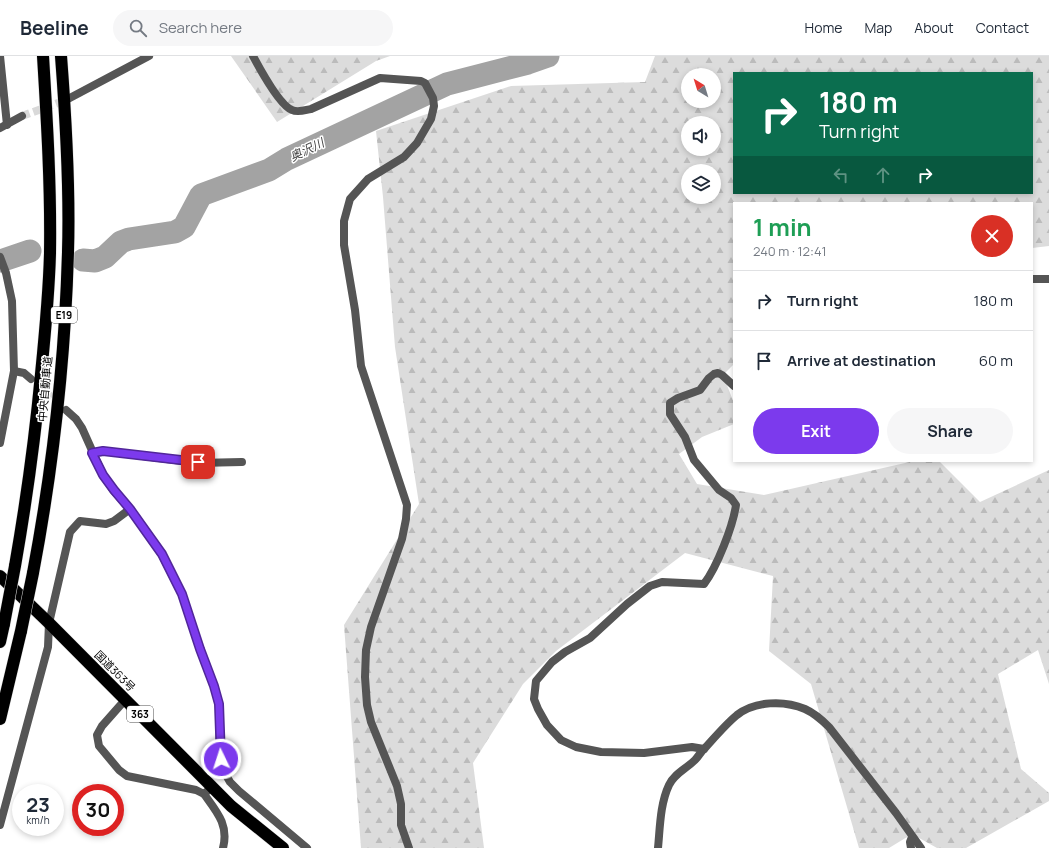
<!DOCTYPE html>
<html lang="en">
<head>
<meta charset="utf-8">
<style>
	:root { --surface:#fff; --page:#f6f6f7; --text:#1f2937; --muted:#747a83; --line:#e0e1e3; --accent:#7c3aed }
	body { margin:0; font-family:Manrope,"Noto Sans JP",sans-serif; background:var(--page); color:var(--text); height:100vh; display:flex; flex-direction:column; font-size:15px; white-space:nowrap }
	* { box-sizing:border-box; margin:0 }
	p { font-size:13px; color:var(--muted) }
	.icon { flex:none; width:22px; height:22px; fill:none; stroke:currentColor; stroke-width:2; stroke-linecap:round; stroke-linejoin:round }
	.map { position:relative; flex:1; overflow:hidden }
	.drawer { position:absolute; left:733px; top:146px; width:300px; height:260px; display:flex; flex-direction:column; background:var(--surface); border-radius:0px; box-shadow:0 2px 6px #0003 }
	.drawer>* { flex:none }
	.top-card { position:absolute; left:733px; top:16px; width:300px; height:122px; border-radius:0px; box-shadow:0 2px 6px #0003; background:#0b6e4f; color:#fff; overflow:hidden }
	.needle { width:26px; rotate:322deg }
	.fabs { position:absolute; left:681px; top:12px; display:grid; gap:8px }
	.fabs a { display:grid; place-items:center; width:40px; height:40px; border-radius:50%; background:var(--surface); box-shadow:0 2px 6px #0003; font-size:20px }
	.speed { position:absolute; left:12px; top:728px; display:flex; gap:8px; font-size:20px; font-weight:700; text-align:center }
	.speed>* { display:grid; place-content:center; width:52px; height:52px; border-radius:50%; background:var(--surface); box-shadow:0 2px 6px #0003; line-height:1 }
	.speed small { font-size:10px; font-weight:400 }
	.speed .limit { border:6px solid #d22; background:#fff; color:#111 }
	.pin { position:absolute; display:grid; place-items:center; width:34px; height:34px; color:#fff; margin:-17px; border-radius:8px; box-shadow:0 2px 6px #0006 }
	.me { position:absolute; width:44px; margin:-22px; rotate:356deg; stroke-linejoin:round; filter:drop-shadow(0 0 3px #0008) }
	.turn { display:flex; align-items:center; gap:14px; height:84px; padding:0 20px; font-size:18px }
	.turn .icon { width:52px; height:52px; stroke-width:2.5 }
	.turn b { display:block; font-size:28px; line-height:34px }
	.lanes { display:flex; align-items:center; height:38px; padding:0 20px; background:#0003; justify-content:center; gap:20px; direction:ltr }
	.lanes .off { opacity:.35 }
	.round { display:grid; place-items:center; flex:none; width:42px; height:42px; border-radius:21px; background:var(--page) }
	.overview { display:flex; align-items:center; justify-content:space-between; height:68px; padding:0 20px }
	h1 { font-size:24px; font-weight:700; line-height:30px; color:#1e9e55 }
	.button { display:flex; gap:8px; margin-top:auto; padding:8px 20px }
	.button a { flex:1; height:46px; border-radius:24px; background:var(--accent); color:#fff; font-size:16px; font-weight:700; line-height:46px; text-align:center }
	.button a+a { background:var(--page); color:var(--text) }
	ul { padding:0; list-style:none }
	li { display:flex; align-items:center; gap:12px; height:60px; padding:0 20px; border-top:1px solid var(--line) }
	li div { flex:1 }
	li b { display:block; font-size:15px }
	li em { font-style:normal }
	header { display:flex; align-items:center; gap:24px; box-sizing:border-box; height:56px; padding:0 20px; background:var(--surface); border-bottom:1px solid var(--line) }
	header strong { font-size:19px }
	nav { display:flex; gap:22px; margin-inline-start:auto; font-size:14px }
	.search { width:280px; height:36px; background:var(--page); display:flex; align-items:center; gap:10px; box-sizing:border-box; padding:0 14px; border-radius:22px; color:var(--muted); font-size:15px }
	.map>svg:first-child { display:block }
	.forest { fill:url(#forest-firs); fill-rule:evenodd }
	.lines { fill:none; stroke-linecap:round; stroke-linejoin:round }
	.river { stroke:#a3a3a3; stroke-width:23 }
	.street-tunnel { stroke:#d9d9d9; stroke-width:8; stroke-dasharray:8 4; stroke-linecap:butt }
	.highway-casing { stroke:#dbdbdb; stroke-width:13 }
	.street { stroke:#555; stroke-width:8 }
	.highway { stroke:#000; stroke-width:12 }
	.highway-bridge-casing { stroke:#dbdbdb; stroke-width:13; stroke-linecap:butt }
	.highway-bridge { stroke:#000; stroke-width:12 }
	.route-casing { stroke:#51269a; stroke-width:10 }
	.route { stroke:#7c3aed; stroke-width:7 }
	.labels { text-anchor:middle; stroke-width:3; stroke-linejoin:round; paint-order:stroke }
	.shield { fill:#fff; stroke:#4c4c4c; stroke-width:1 }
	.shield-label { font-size:10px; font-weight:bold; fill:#000 }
	.street-label { font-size:11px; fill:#000; stroke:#fff }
	.water-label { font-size:12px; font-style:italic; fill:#444; stroke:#fff }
</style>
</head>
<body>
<header>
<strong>Beeline</strong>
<div class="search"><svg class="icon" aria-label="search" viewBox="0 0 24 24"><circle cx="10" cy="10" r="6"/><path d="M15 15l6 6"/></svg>Search here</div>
<nav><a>Home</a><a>Map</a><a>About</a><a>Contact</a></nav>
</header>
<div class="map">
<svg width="1049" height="792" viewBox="0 0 1049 792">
	<defs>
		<pattern id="forest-firs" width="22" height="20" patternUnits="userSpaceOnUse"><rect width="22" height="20" fill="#dcdcdc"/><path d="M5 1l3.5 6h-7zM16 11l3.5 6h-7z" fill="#bbb"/></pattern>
	</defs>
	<rect width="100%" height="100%" fill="#fff"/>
	<g class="forest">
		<path d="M231,0H390L376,5L277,66Z"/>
		<path d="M655,0H1049V190L1032,192V147H734V308L723,319L734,347V368L702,381L679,398L697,428L764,439L914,405H939L980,446L1049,414V628L1038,594L998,618L1021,713L1049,737V745L966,792H937L912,778L889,792H859L811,628L769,595L773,520L685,497L556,595L523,628L473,707L484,792H361L344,569L419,448L395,291L383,141L376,75L511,30L645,26ZM734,17H1032V137H734ZM688,19H714V45H688ZM688,67H714V93H688ZM688,115H714V141H688Z"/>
	</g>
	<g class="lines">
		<g class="river">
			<path d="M83,204L95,205L105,201L121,186L129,183L175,176L184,171L201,139L269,114L287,103L447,28L528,7L548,0"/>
			<path d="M0,205L30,195"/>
		</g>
		<g class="street-tunnel">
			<path d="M22,60L66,44"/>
			<path d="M37,328L60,349"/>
		</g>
		<g class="highway-casing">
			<g id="highway">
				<path d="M15,510C26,447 35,382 41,318C45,278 49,237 50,197C51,131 47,65 43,0"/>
				<path d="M33,517C53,411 65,303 68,196C70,131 66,65 61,0"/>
				<path d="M0,520L49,567L231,750L283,792"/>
				<path d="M0,586L4,568"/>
				<path d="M0,663L21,575"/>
			</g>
		</g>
		<g class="street">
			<path d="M0,0L7,69"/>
			<path d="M253,0C260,13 279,49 292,54C298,57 305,54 311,53L380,22L421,25L425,27L433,42L434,50L431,63L417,87L404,101L368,123L350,143L344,165V189L355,254L361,310L407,449L406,463L402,483L371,571L366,594L365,621L367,649L371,666L397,730L401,748V769L409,792"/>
			<path d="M66,44L149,0"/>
			<path d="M0,72L22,60"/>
			<path d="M0,201L6,217L12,245L14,315L0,387"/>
			<path d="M1032,223H1049"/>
			<path d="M14,315L24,317L31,323"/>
			<path d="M66,354L76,363L82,372L103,419L113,434L130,453L162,499L182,538L200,593L214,630L219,648L220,694L222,712L230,726L239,735L307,792"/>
			<path d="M92,397L103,395L198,407L242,406"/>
			<path d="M125,644L102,670L97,679L99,690L119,714L127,720L196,734L204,738L212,731"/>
			<path d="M704,693L692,691L644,697L601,696L576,691L561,684L547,669L538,653L534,643L536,625L552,606L565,596L590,582L627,548L650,530L662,526L704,528C717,511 733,470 736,449L731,442L719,434L694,404L685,381L670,358V347L678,342L700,334L709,322L714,318L718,317L722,319L734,330"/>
			<path d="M204,738C217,756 229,769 223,792"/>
			<path d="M0,769L48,591L49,567L70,476L80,465L106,468L114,465L130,453"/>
			<path d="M658,792C660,772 660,748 669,729C675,717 686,713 695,704C699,700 701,695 705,692C715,681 726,668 737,659C755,645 784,644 805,653C814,657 822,664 829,671L896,757L921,792"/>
			<path d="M911,792L910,786L912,781"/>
		</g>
		<use href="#highway" class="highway"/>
		<g class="highway-bridge-casing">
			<g id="highway-bridge">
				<path d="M4,568L15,510"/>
				<path d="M21,575L33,517"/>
			</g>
		</g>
		<use href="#highway-bridge" class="highway-bridge"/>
	</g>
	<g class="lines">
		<g class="route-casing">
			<path id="route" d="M198,406L103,395L92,397L103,419L114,434L130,453L162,498L182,538L200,593L214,630L219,648L221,703"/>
		</g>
		<use href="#route" class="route"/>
	</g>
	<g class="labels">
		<g class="shield">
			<rect x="51" y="251" width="26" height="16" rx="3"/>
			<rect x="127" y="650" width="26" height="16" rx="3"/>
		</g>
		<g class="shield-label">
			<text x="64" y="263">E19</text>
			<text x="140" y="662">363</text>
		</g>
		<g class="street-label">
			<text transform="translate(45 333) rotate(-85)" y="4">中央自動車道</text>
			<text transform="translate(115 615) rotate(45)" y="4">国道363号</text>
		</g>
		<g class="water-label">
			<text transform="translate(307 94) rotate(-26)" y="4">奥沢川</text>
		</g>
	</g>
</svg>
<div class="fabs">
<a><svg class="needle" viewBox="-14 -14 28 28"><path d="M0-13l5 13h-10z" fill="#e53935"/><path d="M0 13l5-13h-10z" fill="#747a83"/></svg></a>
<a><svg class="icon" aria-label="sound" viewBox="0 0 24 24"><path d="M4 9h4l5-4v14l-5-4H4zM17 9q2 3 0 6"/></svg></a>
<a><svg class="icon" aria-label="layers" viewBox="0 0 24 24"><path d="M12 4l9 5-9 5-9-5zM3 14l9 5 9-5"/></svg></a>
</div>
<div class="speed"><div>23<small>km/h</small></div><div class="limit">30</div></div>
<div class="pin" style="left:198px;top:406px;background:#d93025"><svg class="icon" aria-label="arrive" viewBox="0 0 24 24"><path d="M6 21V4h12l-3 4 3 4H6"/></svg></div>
<svg class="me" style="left:221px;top:703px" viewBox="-20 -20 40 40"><circle r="17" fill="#7c3aed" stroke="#fff" stroke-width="3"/><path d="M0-11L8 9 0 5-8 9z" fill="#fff"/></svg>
<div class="top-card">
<div class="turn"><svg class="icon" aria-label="right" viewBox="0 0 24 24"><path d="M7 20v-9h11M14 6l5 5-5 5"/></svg><div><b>180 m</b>Turn right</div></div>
<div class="lanes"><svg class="icon off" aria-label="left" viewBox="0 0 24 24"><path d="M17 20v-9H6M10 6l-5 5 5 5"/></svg><svg class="icon off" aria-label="ahead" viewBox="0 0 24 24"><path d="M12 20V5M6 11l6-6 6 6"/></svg><svg class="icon" aria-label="right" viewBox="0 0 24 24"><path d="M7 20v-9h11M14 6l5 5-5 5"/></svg></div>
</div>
<section class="drawer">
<div class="overview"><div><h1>1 min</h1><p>240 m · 12:41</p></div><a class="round" style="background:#d93025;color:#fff"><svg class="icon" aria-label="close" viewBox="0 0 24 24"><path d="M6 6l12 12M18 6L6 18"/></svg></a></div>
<ul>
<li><svg class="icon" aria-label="right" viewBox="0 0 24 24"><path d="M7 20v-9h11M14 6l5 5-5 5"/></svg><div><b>Turn right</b></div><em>180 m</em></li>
<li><svg class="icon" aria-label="arrive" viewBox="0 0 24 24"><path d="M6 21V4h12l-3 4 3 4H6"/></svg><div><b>Arrive at destination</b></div><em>60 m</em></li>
</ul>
<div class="button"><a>Exit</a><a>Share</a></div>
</section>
</div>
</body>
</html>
